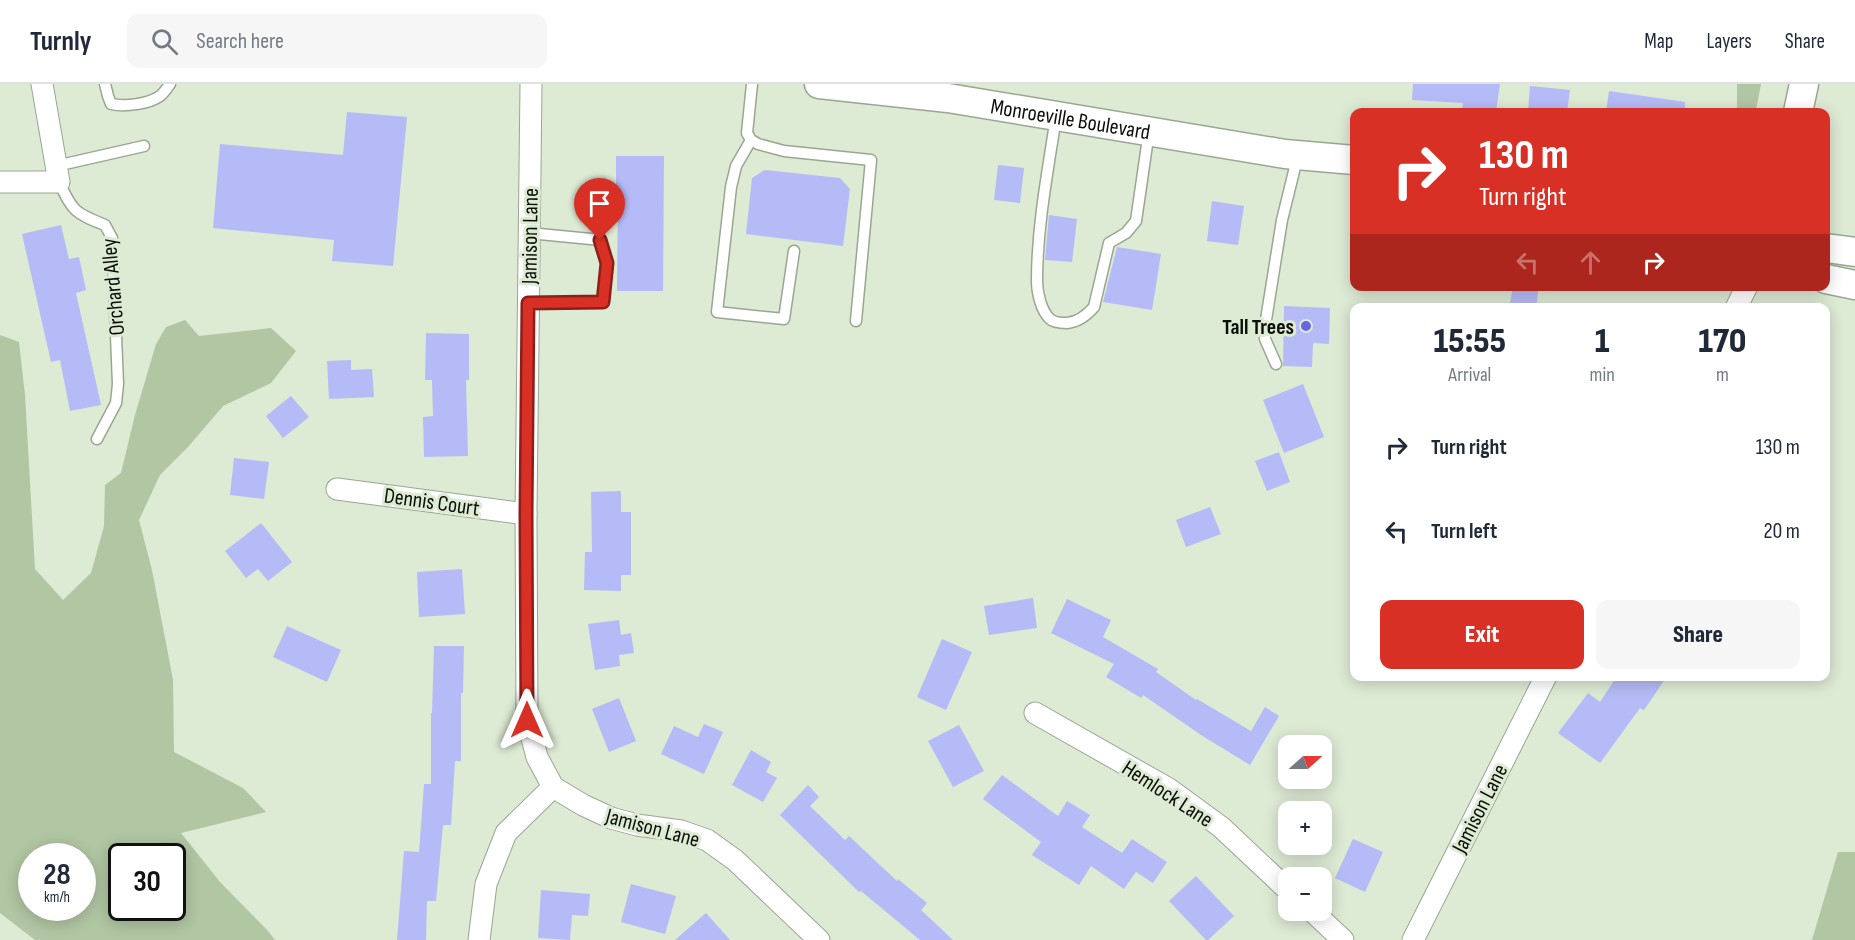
<!DOCTYPE html>
<html lang="en">
<head>
<meta charset="utf-8">
<style>
	:root { --surface:#fff; --page:#f6f6f7; --text:#1f2937; --muted:#747a83; --line:#e0e1e3; --accent:#d93025 }
	body { margin:0; font-family:"Sofia Sans Condensed",sans-serif; background:var(--page); color:var(--text); height:100vh; display:flex; flex-direction:column; font-size:22px; white-space:nowrap }
	* { box-sizing:border-box; margin:0 }
	p { font-size:20px; color:var(--muted) }
	.icon { flex:none; width:33px; height:33px; fill:none; stroke:currentColor; stroke-width:2; stroke-linecap:round; stroke-linejoin:round }
	.map { position:relative; flex:1; overflow:hidden }
	.sheet { position:absolute; left:1350px; top:219px; width:480px; height:378px; display:flex; flex-direction:column; background:var(--surface); border-radius:12px; box-shadow:0 3px 15px #0003 }
	.sheet>* { flex:none }
	.guide { position:absolute; left:1350px; top:24px; width:480px; height:183px; border-radius:12px; box-shadow:0 3px 15px #0003; background:#d93025; color:#fff; overflow:hidden }
	.needle { width:39px; rotate:69deg }
	.buttons { position:absolute; left:1278px; top:651px; display:grid; gap:12px }
	.buttons a { display:grid; place-items:center; width:54px; height:54px; border-radius:12px; background:var(--surface); box-shadow:0 3px 15px #0003; font-size:30px }
	.speed { position:absolute; left:18px; top:759px; display:flex; gap:12px; font-size:30px; font-weight:700; text-align:center }
	.speed>* { display:grid; place-content:center; width:78px; height:78px; border-radius:50%; background:var(--surface); box-shadow:0 3px 15px #0003; line-height:1 }
	.speed small { font-size:15px; font-weight:400 }
	.speed .limit { border:3px solid #111; border-radius:9px; background:#fff; color:#111 }
	.pin { position:absolute; display:grid; place-items:center; width:51px; height:51px; color:#fff; margin:-62px -26px; border-radius:50% 50% 50% 0; rotate:-45deg; box-shadow:0 0 6px #0007 }
	.pin .icon { rotate:45deg }
	.me { position:absolute; width:66px; margin:-33px; rotate:0deg; stroke-linejoin:round; filter:drop-shadow(0 0 4px #0008) }
	.turn { display:flex; align-items:center; gap:21px; height:126px; padding:0 30px; font-size:27px }
	.turn .icon { width:78px; height:78px; stroke-width:2.5 }
	.turn b { display:block; font-size:42px; line-height:51px }
	.lanes { display:flex; align-items:center; height:57px; padding:0 30px; background:#0003; justify-content:center; gap:30px; direction:ltr }
	.lanes .off { opacity:.35 }
	.eta { display:flex; justify-content:space-evenly; align-items:center; height:102px; text-align:center }
	.eta b { font-size:36px; font-weight:800; line-height:42px }
	.cta { display:flex; gap:12px; margin-top:auto; padding:12px 30px }
	.cta a { flex:1; height:69px; border-radius:12px; background:var(--accent); color:#fff; font-size:24px; font-weight:800; line-height:69px; text-align:center }
	.cta a+a { background:var(--page); color:var(--text) }
	ul { padding:0; list-style:none }
	li { display:flex; align-items:center; gap:18px; height:84px; padding:0 30px }
	li div { flex:1 }
	li b { display:block; font-size:22px }
	li em { font-style:normal }
	header { display:flex; align-items:center; gap:36px; box-sizing:border-box; height:84px; padding:0 30px; background:var(--surface); border-bottom:2px solid var(--line) }
	header strong { font-size:28px }
	nav { display:flex; gap:33px; margin-inline-start:auto; font-size:21px }
	.search { width:420px; height:54px; background:var(--page); display:flex; align-items:center; gap:15px; box-sizing:border-box; padding:0 21px; border-radius:12px; color:var(--muted); font-size:22px }
	.map>svg:first-child { display:block }
	.green { fill:#b1c6a3; fill-rule:evenodd }
	.building { fill:#b5bbf6 }
	.lines { fill:none; stroke-linecap:round; stroke-linejoin:round }
	.lane-casing { stroke:#9aa692; stroke-width:13 }
	.street-casing { stroke:#9aa692; stroke-width:23 }
	.secondary-casing { stroke:#9aa692; stroke-width:31 }
	.lane { stroke:#fff; stroke-width:10 }
	.street { stroke:#fff; stroke-width:21 }
	.secondary { stroke:#fff; stroke-width:28 }
	.route-casing { stroke:#8d1f18; stroke-width:15 }
	.route { stroke:#d93025; stroke-width:10 }
	.poi-dot { fill:#6866df; stroke:#ddead4; stroke-width:2 }
	.labels { text-anchor:middle; stroke-width:6; stroke-linejoin:round; paint-order:stroke }
	.street-label { font-size:22px; fill:#0b0f08; stroke:#ddead4 }
	.poi-label { font-size:22px; font-weight:bold; fill:#0b0f08; stroke:#ddead4; text-anchor:end }
</style>
</head>
<body>
<header>
<strong>Turnly</strong>
<div class="search"><svg class="icon" aria-label="search" viewBox="0 0 24 24"><circle cx="10" cy="10" r="6"/><path d="M15 15l6 6"/></svg>Search here</div>
<nav><a>Map</a><a>Layers</a><a>Share</a></nav>
</header>
<div class="map">
<svg width="1855" height="856" viewBox="0 0 1855 856">
	<rect width="100%" height="100%" fill="#ddead4"/>
	<g class="green">
		<path d="M1737,0H1761L1756,26L1749,28H1737Z"/>
		<path d="M185,236L199,252L271,244L296,267L271,299L223,322L188,363L160,391L139,436L152,486L173,596L174,668L243,704L266,728L181,749L220,798L268,847L275,856H35L0,829V251L19,258L25,311L35,485L63,516L91,489L104,442L105,401L121,389L135,331L156,260L166,243ZM32,772H82V824H32ZM122,772H172V824H122Z"/>
		<path d="M1838,768H1855V856H1812Z"/>
	</g>
	<g class="building">
		<path d="M1413,0H1500L1496,28L1462,25L1463,19L1412,16Z"/>
		<path d="M1530,2L1570,6L1567,28H1528Z"/>
		<path d="M1609,7L1685,18V28H1606Z"/>
		<path d="M347,28L407,33L393,182L332,177L334,156L213,144L220,60L343,71Z"/>
		<path d="M616,72H664L663,207H617L618,105H616Z"/>
		<path d="M998,81L1024,84L1020,119L994,116Z"/>
		<path d="M765,86L840,94L850,105L843,162L746,150L752,94Z"/>
		<path d="M1212,117L1244,122L1238,161L1207,157Z"/>
		<path d="M1049,131L1077,135L1072,178L1045,176Z"/>
		<path d="M61,141L69,175L79,173L86,206L76,209L101,321L70,327L60,276L51,278L22,150Z"/>
		<path d="M1117,163L1161,170L1152,226L1103,218Z"/>
		<path d="M1513,202H1539L1536,223L1510,219Z"/>
		<path d="M1284,222L1330,224L1329,260L1313,259L1312,283L1283,282Z"/>
		<path d="M426,249L469,250V296H466L468,372L424,373L423,333L433,332L432,296H425Z"/>
		<path d="M351,276V286L372,285L374,313L329,315L327,277Z"/>
		<path d="M1303,300L1324,353L1284,369L1263,316Z"/>
		<path d="M291,312L309,333L283,354L266,332Z"/>
		<path d="M1279,368L1290,398L1267,407L1255,377Z"/>
		<path d="M234,374L269,378L264,415L230,411Z"/>
		<path d="M621,407V428H631V491H621V507L584,506L585,468H592L591,408Z"/>
		<path d="M1210,423L1221,450L1186,463L1176,436Z"/>
		<path d="M261,439L292,478L268,497L258,485L246,494L225,467Z"/>
		<path d="M462,485L465,530L419,533L417,488Z"/>
		<path d="M1033,514L1037,544L989,551L984,522Z"/>
		<path d="M1067,515L1111,536L1103,553L1158,585L1156,588L1196,616L1197,615L1251,647L1265,623L1279,632L1250,681L1201,651L1143,611L1141,614L1106,593L1114,580L1051,549Z"/>
		<path d="M619,536L621,551L631,549L634,569L619,571L620,582L595,586L588,540Z"/>
		<path d="M287,542L341,566L327,598L273,573Z"/>
		<path d="M942,555L972,568L946,626L917,613Z"/>
		<path d="M434,562H464L463,609H461V677H455L451,741H443L436,817H427L426,856H397L404,767L419,768L424,700H431V629H432Z"/>
		<path d="M1617,592H1667L1644,626L1640,624L1600,679L1558,649L1588,609L1600,618Z"/>
		<path d="M619,614L636,657L609,668L592,625Z"/>
		<path d="M704,640L723,648L704,690L661,670L674,642L698,653Z"/>
		<path d="M959,641L984,687L953,703L928,657Z"/>
		<path d="M751,666L771,678L766,688L777,694L763,718L732,701Z"/>
		<path d="M1002,691L1058,732L1067,717L1090,731L1082,743L1122,769L1132,755L1167,778L1153,799L1136,788L1124,805L1091,782L1079,801L1032,771L1041,758L983,715Z"/>
		<path d="M808,701L819,713L810,722L845,756L849,752L897,797L898,795L927,819L921,826L953,856H920L861,807L859,808L780,731Z"/>
		<path d="M1353,755L1383,768L1365,808L1335,794Z"/>
		<path d="M1196,792L1234,832L1208,856H1206L1169,817Z"/>
		<path d="M631,800L676,812L665,850L621,838Z"/>
		<path d="M541,806L590,810L588,832L572,831L570,856L538,854Z"/>
		<path d="M706,829L730,856H675Z"/>
	</g>
	<g class="lines">
		<g class="lane-casing">
			<g id="lane">
				<path d="M105,0L108,12L111,20C125,23 149,20 160,12C164,9 167,4 170,0"/>
				<path d="M752,0L747,49L751,56L758,60L784,67L871,76L856,237"/>
				<path d="M1056,33C1048,86 1037,142 1037,197C1037,208 1041,227 1050,235C1054,239 1062,239 1067,239C1079,238 1087,231 1094,223L1109,159L1126,149L1136,137L1149,47"/>
				<path d="M751,56L736,82L731,103L717,228L784,235L794,167"/>
				<path d="M56,82L144,62"/>
				<path d="M59,98C73,128 75,129 105,141L112,154L118,300L116,319L97,355"/>
				<path d="M528,219L603,218L607,179L601,156L529,149"/>
				<path d="M1276,280L1265,255V242L1282,136L1297,75"/>
			</g>
		</g>
		<g class="street-casing">
			<g id="street">
				<path d="M531,0L526,430L527,635L537,673L553,703L583,721L611,734L637,741L681,747L707,756L735,776L819,856"/>
				<path d="M0,98H59L42,0"/>
				<path d="M1736,224L1747,202"/>
				<path d="M337,405L526,430"/>
				<path d="M1035,629L1169,705L1221,743L1288,806"/>
				<path d="M1311,826L1343,856"/>
				<path d="M479,856L486,800L506,749L553,703"/>
				<path d="M1413,856L1546,592"/>
			</g>
		</g>
		<g class="secondary-casing">
			<g id="secondary">
				<path id="s1" d="M819,0L948,14L1285,70L1354,76"/>
				<path d="M1798,28L1804,0"/>
				<path d="M1826,164L1855,168"/>
				<path d="M1826,195L1855,201"/>
			</g>
		</g>
		<use href="#lane" class="lane"/>
		<use href="#street" class="street"/>
		<use href="#secondary" class="secondary"/>
	</g>
	<g class="lines">
		<g class="route-casing">
			<path id="route" d="M527,636L526,430L528,219L603,218L607,179L600,156"/>
		</g>
		<use href="#route" class="route"/>
	</g>
	<circle class="poi-dot" cx="1306" cy="242" r="6"/>
	<g class="labels">
		<g class="street-label">
			<text dy="8" stroke="none"><textPath href="#s1" startOffset="254">Monroeville Boulevard</textPath></text>
			<text transform="translate(529 152) rotate(-89)" y="8">Jamison Lane</text>
			<text transform="translate(112 203) rotate(-95)" y="8">Orchard Alley</text>
			<text transform="translate(432 417) rotate(8)" y="8">Dennis Court</text>
			<text transform="translate(1168 709) rotate(33)" y="8">Hemlock Lane</text>
			<text transform="translate(1479 724) rotate(-63)" y="8">Jamison Lane</text>
			<text transform="translate(653 743) rotate(15)" y="8">Jamison Lane</text>
		</g>
		<g class="poi-label">
			<text x="1294" y="250">Tall Trees</text>
		</g>
	</g>
</svg>
<div class="buttons">
<a><svg class="needle" viewBox="-14 -14 28 28"><path d="M0-13l5 13h-10z" fill="#e53935"/><path d="M0 13l5-13h-10z" fill="#747a83"/></svg></a>
<a>+</a>
<a>−</a>
</div>
<div class="speed"><div>28<small>km/h</small></div><div class="limit">30</div></div>
<div class="pin" style="left:600px;top:156px;background:#d93025"><svg class="icon" aria-label="arrive" viewBox="0 0 24 24"><path d="M6 21V4h12l-3 4 3 4H6"/></svg></div>
<svg class="me" style="left:527px;top:636px" viewBox="-20 -20 40 40"><path d="M0-17L14 15 0 8-14 15z" fill="#d93025" stroke="#fff" stroke-width="4"/></svg>
<div class="guide">
<div class="turn"><svg class="icon" aria-label="right" viewBox="0 0 24 24"><path d="M7 20v-9h11M14 6l5 5-5 5"/></svg><div><b>130 m</b>Turn right</div></div>
<div class="lanes"><svg class="icon off" aria-label="left" viewBox="0 0 24 24"><path d="M17 20v-9H6M10 6l-5 5 5 5"/></svg><svg class="icon off" aria-label="ahead" viewBox="0 0 24 24"><path d="M12 20V5M6 11l6-6 6 6"/></svg><svg class="icon" aria-label="right" viewBox="0 0 24 24"><path d="M7 20v-9h11M14 6l5 5-5 5"/></svg></div>
</div>
<section class="sheet">
<div class="eta">
<div><b>15:55</b><p>Arrival</p></div>
<div><b>1</b><p>min</p></div>
<div><b>170</b><p>m</p></div>
</div>
<ul>
<li><svg class="icon" aria-label="right" viewBox="0 0 24 24"><path d="M7 20v-9h11M14 6l5 5-5 5"/></svg><div><b>Turn right</b></div><em>130 m</em></li>
<li><svg class="icon" aria-label="left" viewBox="0 0 24 24"><path d="M17 20v-9H6M10 6l-5 5 5 5"/></svg><div><b>Turn left</b></div><em>20 m</em></li>
</ul>
<div class="cta"><a>Exit</a><a>Share</a></div>
</section>
</div>
</body>
</html>
